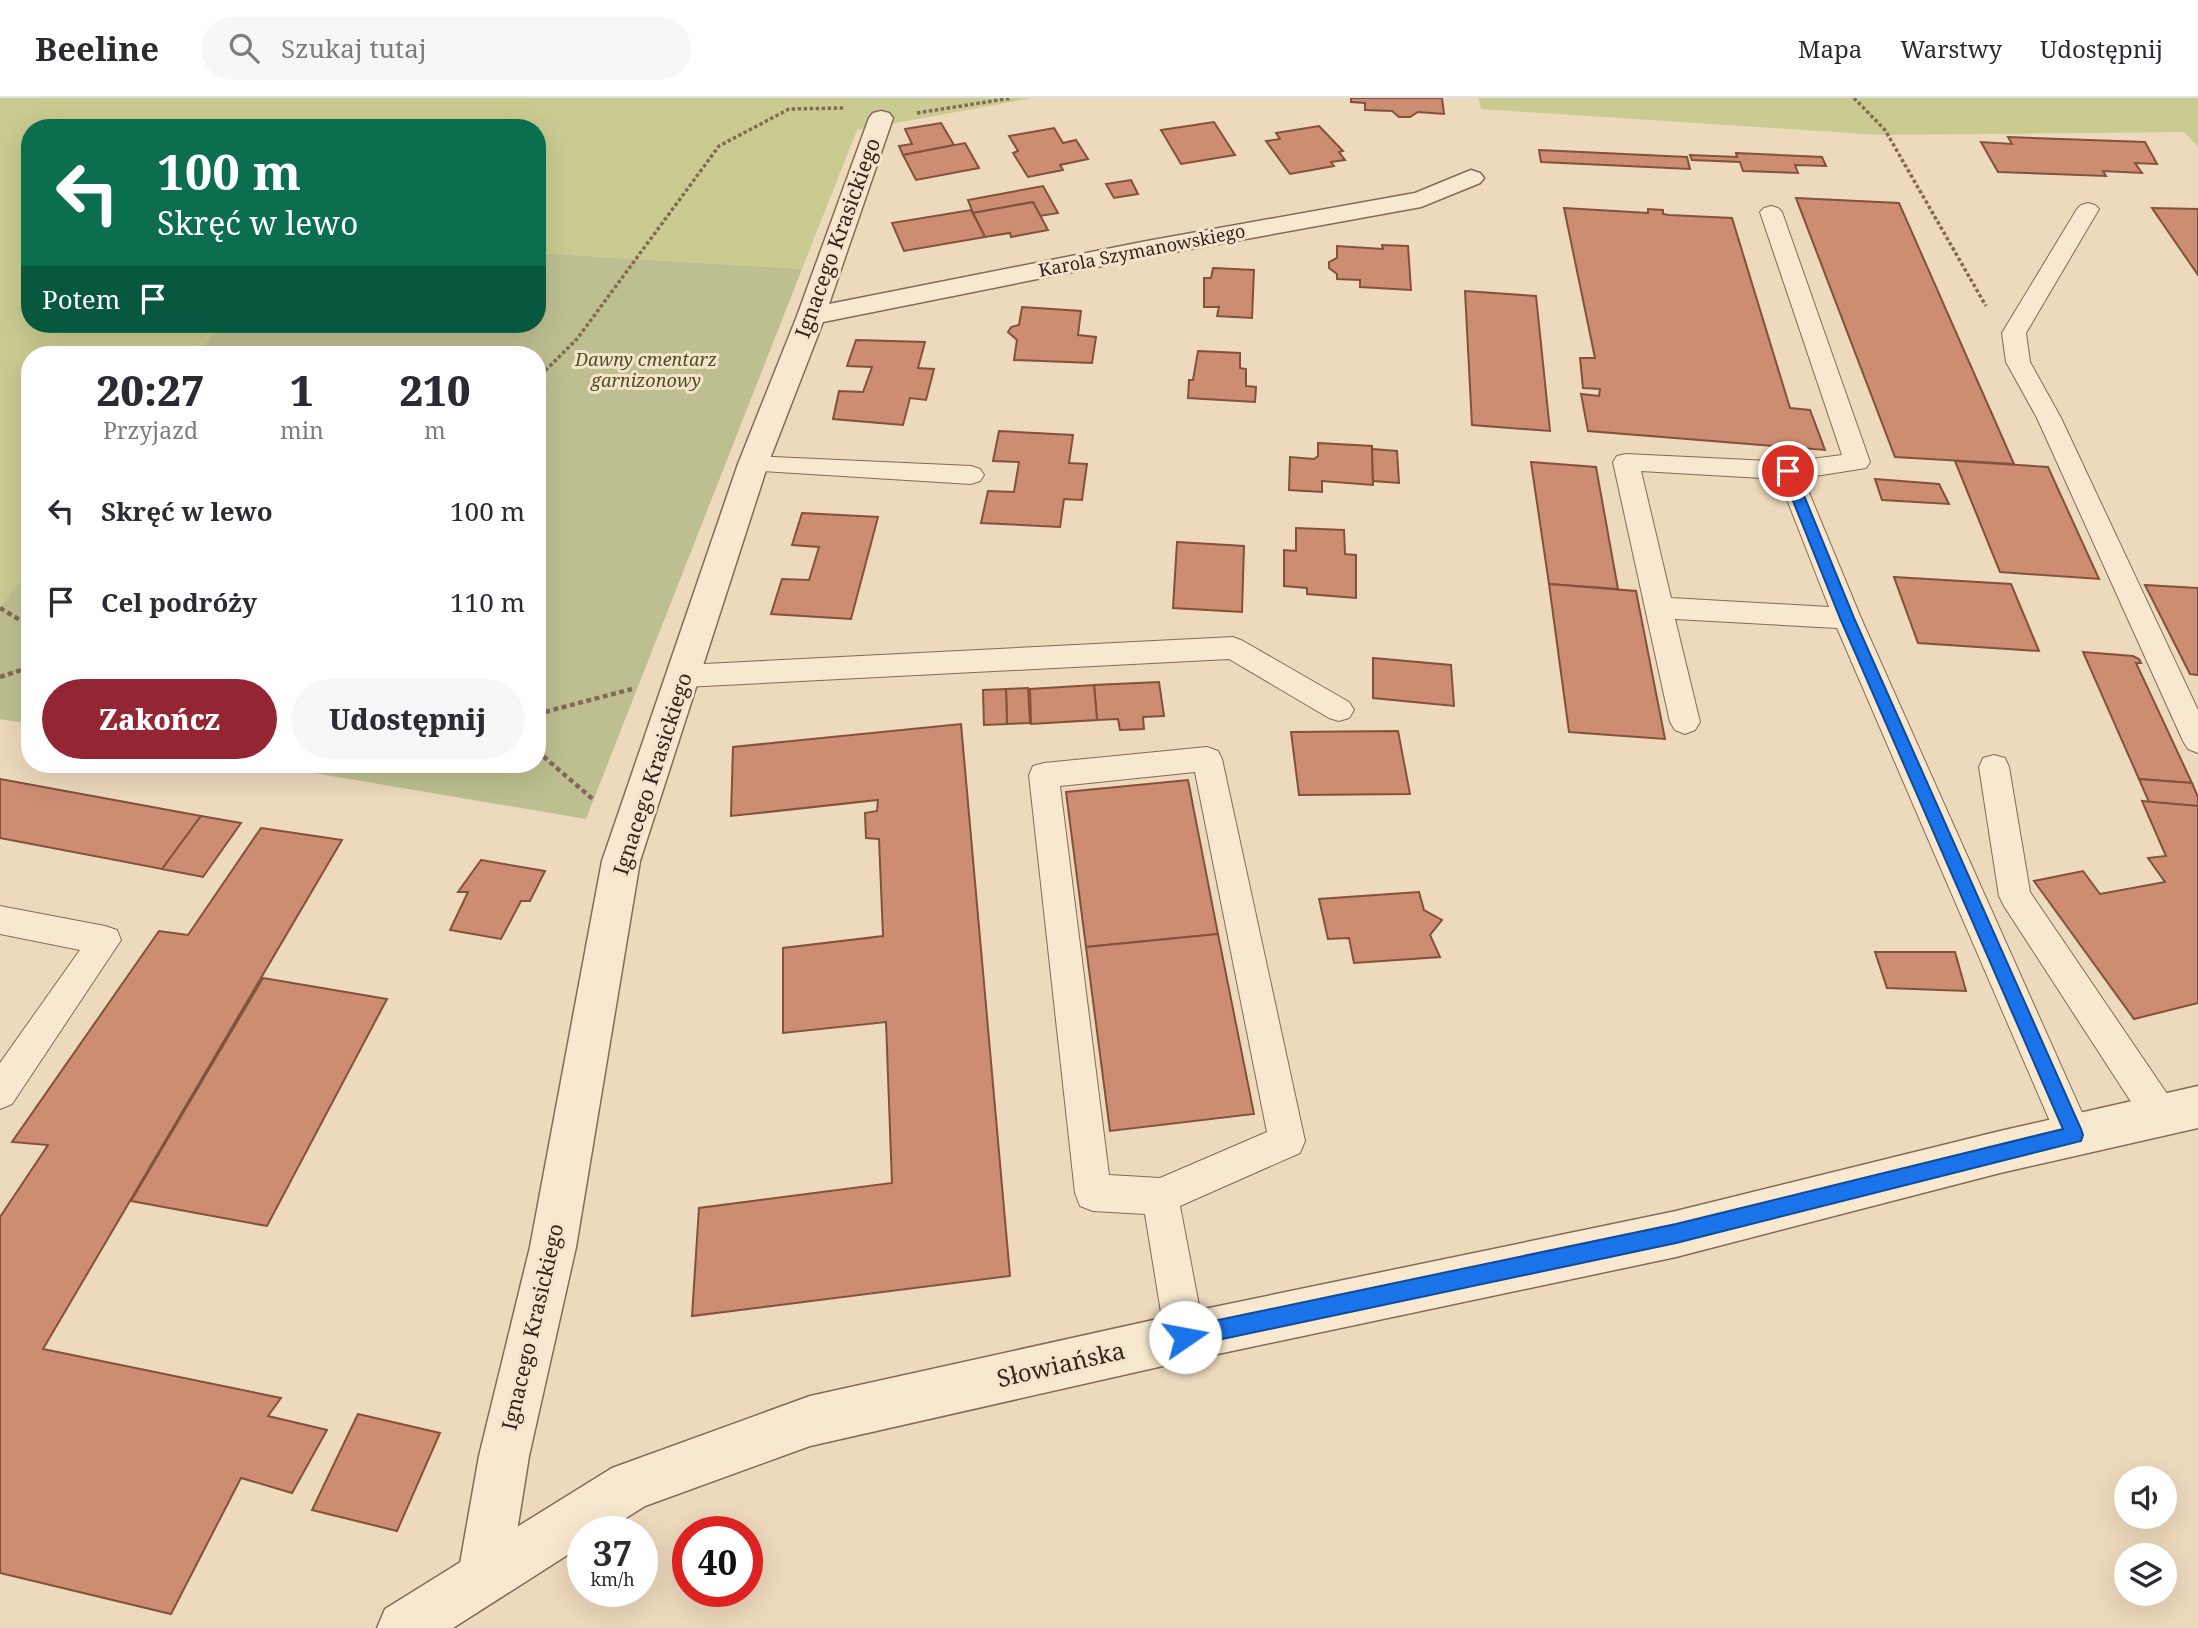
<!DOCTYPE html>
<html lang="pl">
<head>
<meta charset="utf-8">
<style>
	:root { --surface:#fff; --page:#f7f7f7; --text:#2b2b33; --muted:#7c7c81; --line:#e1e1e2; --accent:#932632 }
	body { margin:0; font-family:"Noto Serif",serif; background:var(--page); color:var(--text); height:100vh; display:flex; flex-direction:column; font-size:26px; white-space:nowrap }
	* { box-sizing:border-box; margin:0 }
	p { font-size:23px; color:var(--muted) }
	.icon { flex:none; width:38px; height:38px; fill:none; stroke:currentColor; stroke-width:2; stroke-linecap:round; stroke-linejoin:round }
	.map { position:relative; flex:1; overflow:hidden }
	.sheet { position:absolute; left:21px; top:248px; width:525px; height:427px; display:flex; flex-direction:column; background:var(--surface); border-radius:28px; box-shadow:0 7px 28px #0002 }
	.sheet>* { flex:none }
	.guide { position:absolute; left:21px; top:21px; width:525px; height:214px; border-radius:28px; box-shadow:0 7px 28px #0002; background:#0b6e4f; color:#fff; overflow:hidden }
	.buttons { position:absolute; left:2114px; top:1368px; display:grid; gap:14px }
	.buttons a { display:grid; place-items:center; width:63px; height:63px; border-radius:50%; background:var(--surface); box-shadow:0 7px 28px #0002; font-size:35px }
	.speed { position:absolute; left:567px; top:1418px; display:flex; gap:14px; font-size:35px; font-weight:700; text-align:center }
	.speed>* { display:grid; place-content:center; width:91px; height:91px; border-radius:50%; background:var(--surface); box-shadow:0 7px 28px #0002; line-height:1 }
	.speed small { font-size:18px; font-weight:400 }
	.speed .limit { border:10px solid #d22; background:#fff; color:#111 }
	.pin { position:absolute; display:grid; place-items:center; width:60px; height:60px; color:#fff; margin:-30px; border:4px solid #fff; border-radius:50%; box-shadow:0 2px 7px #0007 }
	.me { position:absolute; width:77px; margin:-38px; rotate:78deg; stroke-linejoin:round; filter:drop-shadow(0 0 5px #0008) }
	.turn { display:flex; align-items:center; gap:24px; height:147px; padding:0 21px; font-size:32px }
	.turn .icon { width:91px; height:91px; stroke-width:2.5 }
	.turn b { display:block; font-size:49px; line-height:60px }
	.then { display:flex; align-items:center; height:66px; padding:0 21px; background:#0003; gap:14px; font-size:26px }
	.eta { display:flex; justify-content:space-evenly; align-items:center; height:119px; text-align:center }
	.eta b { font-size:42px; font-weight:800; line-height:49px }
	.primary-button { display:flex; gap:14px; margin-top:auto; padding:14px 21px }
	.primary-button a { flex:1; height:80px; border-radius:42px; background:var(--accent); color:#fff; font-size:28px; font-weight:800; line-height:80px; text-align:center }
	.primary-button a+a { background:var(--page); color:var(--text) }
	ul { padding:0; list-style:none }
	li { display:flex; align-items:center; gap:21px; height:91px; padding:0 21px }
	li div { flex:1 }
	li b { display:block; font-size:26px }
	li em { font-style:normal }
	header { display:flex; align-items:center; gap:42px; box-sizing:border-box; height:98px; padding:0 35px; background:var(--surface); border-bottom:2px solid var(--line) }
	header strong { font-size:33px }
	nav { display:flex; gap:38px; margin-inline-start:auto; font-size:24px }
	.search { width:490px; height:63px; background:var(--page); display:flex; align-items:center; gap:18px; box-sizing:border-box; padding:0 24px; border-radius:38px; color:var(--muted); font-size:26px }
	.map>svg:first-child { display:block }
	.green { fill:#cacb91 }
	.cemetery { fill:#bebf90 }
	.building { fill:#cc8d72; stroke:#83513c; stroke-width:2 }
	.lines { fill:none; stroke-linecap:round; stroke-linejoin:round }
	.service-casing { stroke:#846a56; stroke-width:2 }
	.minor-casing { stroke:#846a56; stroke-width:3 }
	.tertiary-casing { stroke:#846a56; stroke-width:3 }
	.path-far1 { stroke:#846a56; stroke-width:3.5; stroke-dasharray:3.5 2.5; stroke-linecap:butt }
	.path { stroke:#846a56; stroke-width:4.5; stroke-dasharray:5 3.5; stroke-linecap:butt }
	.service { fill:#f8e8cf; fill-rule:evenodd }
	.minor { fill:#f8e8cf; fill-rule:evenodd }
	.tertiary { fill:#f8e8cf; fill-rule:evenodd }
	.route { fill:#1a73e8; stroke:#114b97; stroke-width:2 }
	.labels { text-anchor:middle; stroke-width:6; stroke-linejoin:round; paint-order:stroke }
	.far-street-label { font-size:18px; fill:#34241b; stroke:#f5e4cb }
	.far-park-label { font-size:18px; font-style:italic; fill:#495021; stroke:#f5e4cb }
	.street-label { font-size:21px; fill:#34241b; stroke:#f5e4cb }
	.near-street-label { font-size:24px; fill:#34241b; stroke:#f5e4cb }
</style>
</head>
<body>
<header>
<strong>Beeline</strong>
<div class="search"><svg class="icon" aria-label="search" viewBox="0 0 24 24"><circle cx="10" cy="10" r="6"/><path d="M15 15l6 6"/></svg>Szukaj tutaj</div>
<nav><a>Mapa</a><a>Warstwy</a><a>Udostępnij</a></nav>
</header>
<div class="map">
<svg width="2198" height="1530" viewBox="0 0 2198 1530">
	<rect width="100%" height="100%" fill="#edd9bc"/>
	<g class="green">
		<path d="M0,0H1033L857,32L802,171L537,155V30H30V226H221L197,257H30V471L0,509Z"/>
		<path d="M1478,0H2198V49L2184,34L1881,37L1481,11Z"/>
	</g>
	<g class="cemetery">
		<path d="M537,155L802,171L586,721L267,667H537V257H197L221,226H537Z"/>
		<path d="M30,471V626L0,621V509Z"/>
	</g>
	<g class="building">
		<path d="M1351,0H1442L1444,16L1418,14L1410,19H1399L1392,13L1365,12V5L1351,4Z"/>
		<path d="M1214,24L1235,57L1181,66L1161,32Z"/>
		<path d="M941,25L954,47L903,57L899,48L912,46L905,31Z"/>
		<path d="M1319,28L1343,53L1339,54L1345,62L1331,64L1334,68L1290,76L1266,43L1280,41L1276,35Z"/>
		<path d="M1054,30L1063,45L1076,42L1088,61L1060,67L1063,72L1028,79L1013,55L1018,53L1009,38Z"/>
		<path d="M2008,39L2145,44L2157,66L2135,65L2142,75L2103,73L2106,78L1998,74L1981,44L2012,46Z"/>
		<path d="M965,45L979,70L916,82L903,57Z"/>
		<path d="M1539,52L1687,59L1690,71L1541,64Z"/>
		<path d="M1736,55L1822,59L1826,68L1795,67L1798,75L1743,73L1740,64L1692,62L1690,57L1737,59Z"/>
		<path d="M1131,82L1138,96L1114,100L1106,86Z"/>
		<path d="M1043,88L1058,115L1040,118L1033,104L973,115L968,102Z"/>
		<path d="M1796,100L1899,105L2014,366L1895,359Z"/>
		<path d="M1033,104L1048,132L1011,139L1010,135L985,139L973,115Z"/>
		<path d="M1564,110L1648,115V111L1663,112V116L1669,117L1732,120L1790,310L1810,312L1825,352L1588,333L1581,296L1599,298L1600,291L1583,290L1580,260H1595Z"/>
		<path d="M2152,110L2198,111V177Z"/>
		<path d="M971,112L985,139L904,153L892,125Z"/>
		<path d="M1382,147L1408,148L1411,192L1360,189V182L1337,181V176L1329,170V164L1337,160V148L1383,151Z"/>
		<path d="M1213,170L1254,172L1252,220L1217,218L1219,209H1204V180H1211Z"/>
		<path d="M1465,193L1536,198L1550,333L1472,327Z"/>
		<path d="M1022,209L1081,213L1078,237L1096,239L1092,265L1014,262L1017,242L1008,234L1011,229L1019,227Z"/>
		<path d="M856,242L925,244L918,270L934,271L926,302L910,300L903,327L833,321L839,293L863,294L872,269L847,268Z"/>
		<path d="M1198,253L1240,255V270L1246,271V288L1256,289L1255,304L1188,300L1189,282H1193Z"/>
		<path d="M999,333L1073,337L1069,365L1087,366L1082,402L1064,401L1060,429L981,425L988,393L1014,394L1019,364L993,363Z"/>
		<path d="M1318,345L1372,348L1373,387L1322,383V394L1289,392L1290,359L1314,361L1318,358Z"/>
		<path d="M1372,351L1397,353L1399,385L1373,383Z"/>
		<path d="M1955,363L2048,369L2099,481L2000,474Z"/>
		<path d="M1531,364L1596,369L1618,491L1549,486Z"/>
		<path d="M1875,381L1939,386L1949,406L1882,402Z"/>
		<path d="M802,415L878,419L851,521L771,516L782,481L809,482L819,449L792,447Z"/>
		<path d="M1296,430L1344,432L1345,456L1356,457V500L1307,496V490L1284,488V452L1296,453Z"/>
		<path d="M1177,444L1244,448L1242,514L1173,510Z"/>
		<path d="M1894,479L2011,486L2039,553L1918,545Z"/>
		<path d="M1549,486L1636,493L1665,641L1569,634Z"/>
		<path d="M2145,487L2198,490V577L2190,576Z"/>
		<path d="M2083,554L2133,558L2139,561L2141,565H2136L2192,685L2139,681Z"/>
		<path d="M1373,560L1451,567L1454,608L1373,600Z"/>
		<path d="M1159,584L1164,618L1143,619L1144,631L1120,632L1118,621L1097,622L1094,587Z"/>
		<path d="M1094,587L1097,622L1031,626L1030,591Z"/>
		<path d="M1028,590L1030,625L1007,626L1006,591Z"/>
		<path d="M1006,591L1007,626L984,627L983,592Z"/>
		<path d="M961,626L1010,1178L692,1218L699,1110L892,1085L886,924L783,935V850L883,838L879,741L866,740L865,715L877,713L878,702L731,718L733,649Z"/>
		<path d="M1398,633L1410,696L1299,697L1291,634Z"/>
		<path d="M0,681L201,718L162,771L0,740Z"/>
		<path d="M2139,681L2192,685L2198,699V708L2149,704Z"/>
		<path d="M1188,682L1218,836L1086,849L1066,694Z"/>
		<path d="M2142,703L2198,708V905L2134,921L2034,783L2083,773L2100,796L2165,784L2148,760L2166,758Z"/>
		<path d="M201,718L241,725L203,779L162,771Z"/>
		<path d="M261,730L342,742L43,1251L281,1300L268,1318L327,1332L292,1395L241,1380L171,1516L0,1475V1119L48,1047L12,1044L159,833L188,837Z"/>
		<path d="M481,762L545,773L530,803H521L501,841L450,832L468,794H458Z"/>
		<path d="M1419,794L1424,812L1442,822L1430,837L1440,859L1354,865L1349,840L1328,841L1319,801Z"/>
		<path d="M1218,836L1254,1016L1110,1033L1086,849Z"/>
		<path d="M1875,854H1955L1966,893L1887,890Z"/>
		<path d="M263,880L387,901L267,1128L131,1103Z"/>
		<path d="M358,1316L440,1335L397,1433L312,1412Z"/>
	</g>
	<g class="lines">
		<g class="service-casing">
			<g id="service">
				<path d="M2088,105L2095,107L2099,111L2026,235L2030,264L2061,320L2198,612V655L2188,651L2183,643L2037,320L2006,264L2002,235L2077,111L2081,107Z"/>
				<path d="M1771,108L1778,110L1782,114L1870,364L1866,370L1803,380L1861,520L2092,1037L2087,1049L2074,1054L2061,1049L1837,530L1675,521L1700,624L1695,632L1685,636L1675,632L1670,624L1613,364L1617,358L1626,356L1788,364L1842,357L1760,114L1764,110ZM1641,373L1779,381L1829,509L1671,500Z"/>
				<path d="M753,358L971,368L980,371L984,377L980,383L971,386L744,372L740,366L744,360Z"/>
				<path d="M1233,539L1243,543L1349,604L1354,612L1349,620L1339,623L1329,620L1229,561L684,589L674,586L670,578L674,570L684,567Z"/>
				<path d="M1207,649L1218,653L1222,661L1305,1043L1300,1055L1180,1108L1205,1239L1199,1253L1185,1259L1171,1253L1165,1239L1145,1116L1093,1113L1080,1108L1075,1095L1029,677L1033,668L1044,665ZM1195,674L1267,1034L1160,1080L1109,1077L1060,688Z"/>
				<path d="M1994,657L2005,660L2009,669L2030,794L2174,1006L2179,1018L2174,1030L2161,1035L2148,1030L2004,808L1999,798L1979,669L1983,660Z"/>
				<path d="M0,808L105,828L117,832L121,842L12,1006L0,1011V965L80,852L0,836Z"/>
			</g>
		</g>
		<g class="minor-casing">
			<path id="minor" d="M881,13L889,15L893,20L829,206L1147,143L1415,95L1471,72L1480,75L1484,80L1480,85L1421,109L1147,159L823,224L768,366L640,763L576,1149L529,1358L510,1477L503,1496L484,1503L465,1496L458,1477L479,1358L530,1149L602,763L738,366L797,218L869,20L873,15Z"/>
		</g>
		<g class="tertiary-casing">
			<path id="tertiary" d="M2198,988V1030L2000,1075L1676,1159L1185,1263L810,1348L645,1408L605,1433H583V1447L453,1530H377L385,1511L612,1370L810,1298L1185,1215L1676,1113L2000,1033Z"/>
		</g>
		<g class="path-far1">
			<path d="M1854,0L1885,32L1986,208"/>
			<path d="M917,15L1012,0"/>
			<path d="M537,281L577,241L719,48L789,11L843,10"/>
		</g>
		<g class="path">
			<path d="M0,510L30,528"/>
			<path d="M0,579L30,569"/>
			<path d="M537,616L632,591"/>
			<path d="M537,653L595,703"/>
		</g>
		<use href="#service" class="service"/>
		<use href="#minor" class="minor"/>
		<use href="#tertiary" class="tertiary"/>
	</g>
	<path class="route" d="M1788,369L1794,373L1854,520L2081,1031L2083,1037L2081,1043L1676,1145L1185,1249L1178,1246L1175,1239L1178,1232L1185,1229L1676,1126L2063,1031L1840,520L1781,373Z"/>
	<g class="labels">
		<g class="far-street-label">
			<text transform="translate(1142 153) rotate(-11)" y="6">Karola Szymanowskiego</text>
		</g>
		<g class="far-park-label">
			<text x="646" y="268">Dawny cmentarz<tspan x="646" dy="21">garnizonowy</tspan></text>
		</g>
		<g class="street-label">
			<text transform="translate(838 140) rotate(-70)" y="7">Ignacego Krasickiego</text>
			<text transform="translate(653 676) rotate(-72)" y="7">Ignacego Krasickiego</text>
			<text transform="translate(533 1229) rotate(-77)" y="7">Ignacego Krasickiego</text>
		</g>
		<g class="near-street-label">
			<text transform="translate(1061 1267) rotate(-13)" y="8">Słowiańska</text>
		</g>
	</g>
</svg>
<div class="buttons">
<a><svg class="icon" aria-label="sound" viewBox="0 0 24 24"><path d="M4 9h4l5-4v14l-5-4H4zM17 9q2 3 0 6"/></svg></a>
<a><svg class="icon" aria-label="layers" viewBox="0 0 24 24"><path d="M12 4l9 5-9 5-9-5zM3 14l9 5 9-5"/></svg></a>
</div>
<div class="speed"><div>37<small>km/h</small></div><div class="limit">40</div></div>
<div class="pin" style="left:1788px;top:373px;background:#d93025"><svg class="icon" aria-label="arrive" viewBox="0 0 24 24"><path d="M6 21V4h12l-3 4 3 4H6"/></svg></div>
<svg class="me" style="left:1185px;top:1239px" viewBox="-20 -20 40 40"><circle r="19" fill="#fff"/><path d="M0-13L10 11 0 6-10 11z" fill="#1a73e8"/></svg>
<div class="guide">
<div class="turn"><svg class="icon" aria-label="left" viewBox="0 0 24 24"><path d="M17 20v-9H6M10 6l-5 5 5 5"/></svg><div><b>100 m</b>Skręć w lewo</div></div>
<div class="then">Potem<svg class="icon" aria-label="arrive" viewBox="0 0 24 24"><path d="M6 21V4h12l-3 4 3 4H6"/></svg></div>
</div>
<section class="sheet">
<div class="eta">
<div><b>20:27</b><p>Przyjazd</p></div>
<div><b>1</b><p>min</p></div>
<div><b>210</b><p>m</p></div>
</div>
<ul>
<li><svg class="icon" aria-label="left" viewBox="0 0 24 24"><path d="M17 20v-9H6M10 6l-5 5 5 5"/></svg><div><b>Skręć w lewo</b></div><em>100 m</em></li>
<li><svg class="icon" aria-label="arrive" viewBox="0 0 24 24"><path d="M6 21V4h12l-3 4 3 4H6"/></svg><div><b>Cel podróży</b></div><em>110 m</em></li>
</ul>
<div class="primary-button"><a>Zakończ</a><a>Udostępnij</a></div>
</section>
</div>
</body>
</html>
